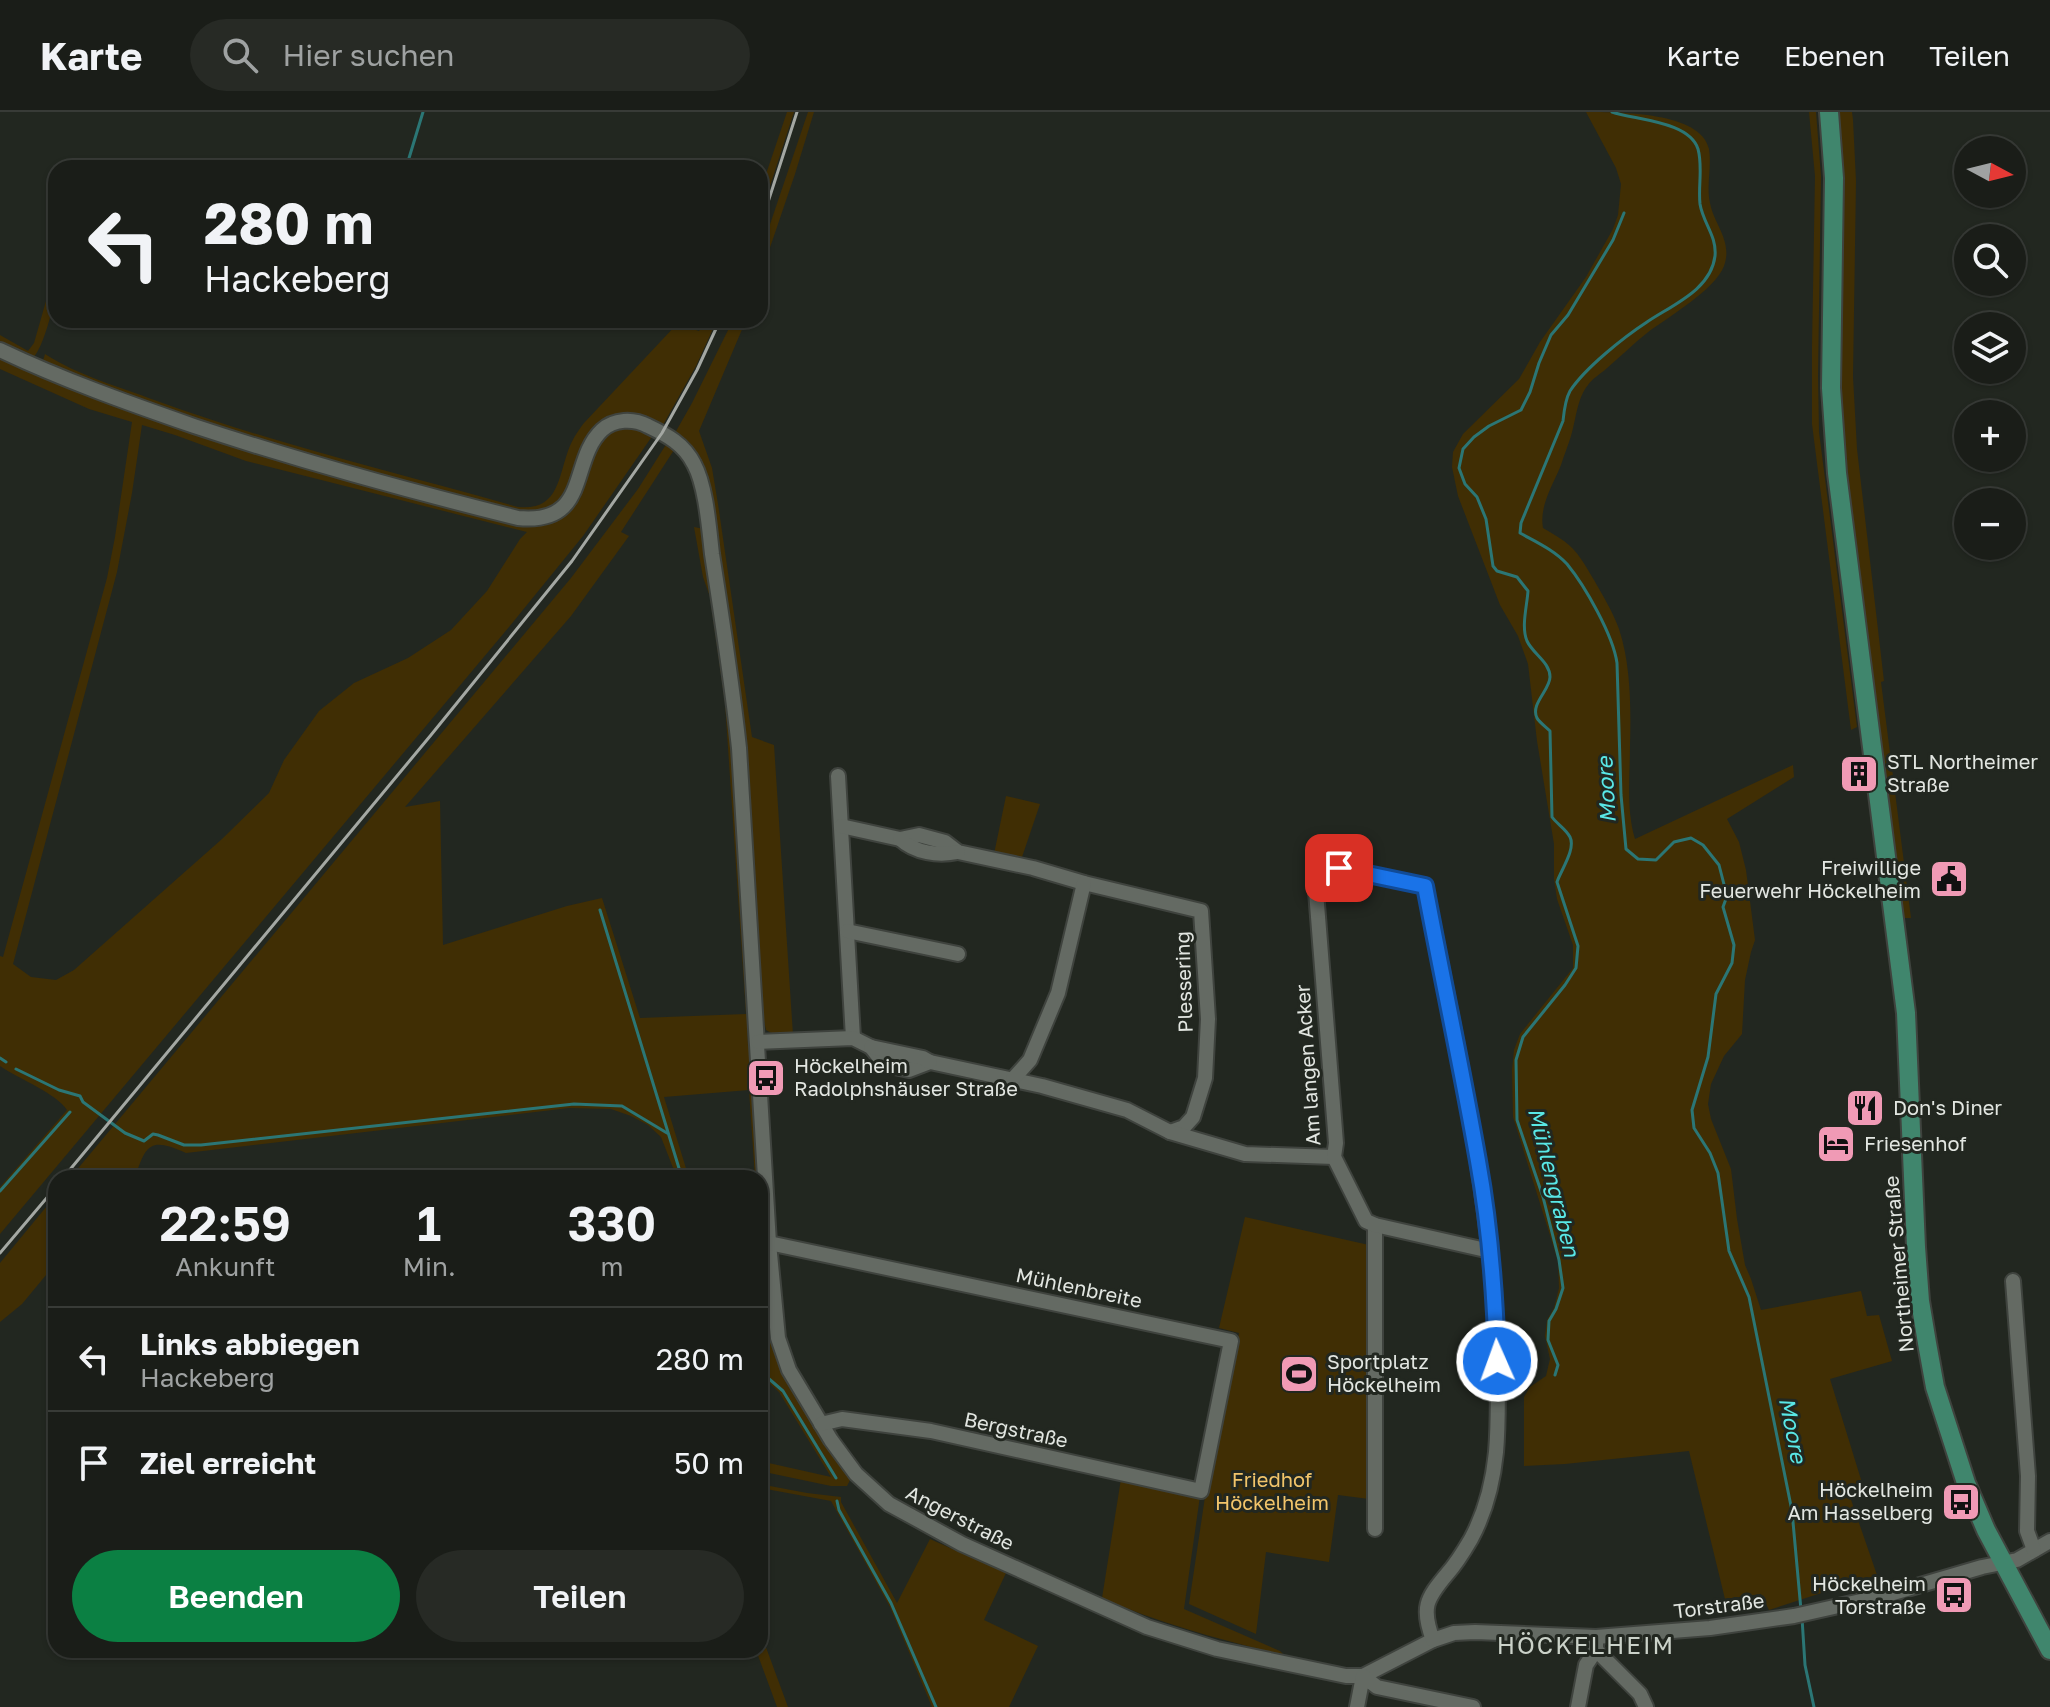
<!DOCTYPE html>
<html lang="de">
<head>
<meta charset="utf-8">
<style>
	:root { --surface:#1a1d18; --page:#272a25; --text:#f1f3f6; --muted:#9fa2a2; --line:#383b37; --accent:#0b8043 }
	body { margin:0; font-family:"Golos Text",sans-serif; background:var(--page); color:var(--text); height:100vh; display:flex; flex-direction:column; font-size:30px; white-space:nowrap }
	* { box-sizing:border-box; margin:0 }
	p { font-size:26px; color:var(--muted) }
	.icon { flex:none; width:44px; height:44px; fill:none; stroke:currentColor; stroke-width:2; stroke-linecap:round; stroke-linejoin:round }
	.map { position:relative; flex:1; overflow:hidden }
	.drawer { position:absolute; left:48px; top:1058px; width:720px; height:488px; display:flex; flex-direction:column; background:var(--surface); border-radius:24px; box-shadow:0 2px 6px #0004,0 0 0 2px var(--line) }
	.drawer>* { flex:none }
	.guide { position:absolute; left:48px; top:48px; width:720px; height:168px; border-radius:24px; box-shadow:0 2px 6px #0004,0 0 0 2px var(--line); background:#1a1d18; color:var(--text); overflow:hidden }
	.needle { width:52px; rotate:97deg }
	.buttons { position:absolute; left:1954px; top:24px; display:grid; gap:16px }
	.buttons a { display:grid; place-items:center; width:72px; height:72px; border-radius:50%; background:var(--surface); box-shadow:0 2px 6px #0004,0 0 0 2px var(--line); font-size:40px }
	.pin { position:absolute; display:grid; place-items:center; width:68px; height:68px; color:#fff; margin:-34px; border-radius:16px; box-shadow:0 4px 12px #0006 }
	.me { position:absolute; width:88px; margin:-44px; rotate:358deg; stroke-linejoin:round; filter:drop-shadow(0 0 6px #0008) }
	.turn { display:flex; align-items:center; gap:28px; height:168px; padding:0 24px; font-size:36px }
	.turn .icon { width:104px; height:104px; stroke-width:2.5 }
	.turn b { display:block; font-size:56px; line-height:68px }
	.eta { display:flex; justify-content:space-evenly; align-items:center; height:136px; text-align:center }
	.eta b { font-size:48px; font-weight:600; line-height:56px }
	.cta { display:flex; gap:16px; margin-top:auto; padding:16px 24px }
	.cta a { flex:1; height:92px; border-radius:48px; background:var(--accent); color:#fff; font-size:32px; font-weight:600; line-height:92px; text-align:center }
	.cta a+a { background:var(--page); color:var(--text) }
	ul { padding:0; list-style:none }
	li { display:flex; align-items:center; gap:24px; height:104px; padding:0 24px; border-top:2px solid var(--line) }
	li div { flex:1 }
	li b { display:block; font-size:30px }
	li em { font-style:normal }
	header { display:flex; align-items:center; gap:48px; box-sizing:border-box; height:112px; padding:0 40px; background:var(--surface); border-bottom:2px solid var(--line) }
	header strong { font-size:38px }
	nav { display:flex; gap:44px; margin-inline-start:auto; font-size:28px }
	.search { width:560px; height:72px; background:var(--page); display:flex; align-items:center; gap:20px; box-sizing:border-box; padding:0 28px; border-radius:44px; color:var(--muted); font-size:30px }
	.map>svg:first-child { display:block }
	.green { fill:#402e04; fill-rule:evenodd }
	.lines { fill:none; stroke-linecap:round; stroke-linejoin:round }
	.stream { stroke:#2b7675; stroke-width:3 }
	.minor-casing { stroke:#3f433e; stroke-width:18 }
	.major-casing { stroke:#3f433e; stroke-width:22 }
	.minor { stroke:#646a63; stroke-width:14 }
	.major { stroke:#40866d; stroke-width:18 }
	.rail { stroke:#a4a8a3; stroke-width:3 }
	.route-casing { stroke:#114b97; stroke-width:20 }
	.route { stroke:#1a73e8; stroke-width:14 }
	.labels { text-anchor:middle; stroke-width:6; stroke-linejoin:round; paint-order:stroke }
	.poi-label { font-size:20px; fill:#e2e6e1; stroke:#222720; text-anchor:start }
	.street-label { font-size:20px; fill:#e2e6e1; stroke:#222720 }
	.park-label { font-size:20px; fill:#f1c46a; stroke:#222720 }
	.water-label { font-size:22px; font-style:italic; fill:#59e7e6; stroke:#222720 }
	.quarter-label { font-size:24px; letter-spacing:2px; fill:#cbd2c9; stroke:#222720 }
</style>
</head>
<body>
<header>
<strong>Karte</strong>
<div class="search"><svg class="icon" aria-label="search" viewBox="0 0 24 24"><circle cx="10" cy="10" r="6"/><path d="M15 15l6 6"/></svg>Hier suchen</div>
<nav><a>Karte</a><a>Ebenen</a><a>Teilen</a></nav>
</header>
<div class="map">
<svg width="2050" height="1595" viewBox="0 0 2050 1595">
	<rect width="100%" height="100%" fill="#222720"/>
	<g class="green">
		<path d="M787,0H794L760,105V80Z"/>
		<path d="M808,0H814L795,62L760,165V142Z"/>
		<path d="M1586,0C1620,0 1701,0 1709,37C1712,55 1706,73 1710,91C1714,113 1733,129 1724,154C1715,178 1668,205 1647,221C1633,232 1620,245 1606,257C1600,262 1592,267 1588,273C1577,286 1576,308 1571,324C1568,334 1564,343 1561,353C1553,373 1539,394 1543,416C1550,420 1557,424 1564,429C1578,439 1585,453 1594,468C1603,484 1613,500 1619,517C1631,553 1631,597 1630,634C1630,665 1626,697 1635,727L1793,653L1794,665L1727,707L1739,730L1746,758L1755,828L1751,840L1745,868L1742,922L1724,944L1711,972L1708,992L1711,1007L1731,1057L1737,1107L1745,1153L1751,1167L1761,1198L1861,1179L1867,1204L1879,1203L1892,1249L1830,1267L1863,1374L1848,1379L1877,1463L1769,1498L1761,1482L1725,1487L1689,1339L1565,1352L1524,1354V1285L1530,1275L1546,1264L1550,1247L1545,1224L1547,1208L1554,1196L1559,1176L1558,1149L1513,1005L1512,958L1514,938L1520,922L1573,856V833L1557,787L1554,767V732L1537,629L1528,552L1518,524L1500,493L1458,384L1452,355L1453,340L1463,322L1519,267L1540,230L1586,165L1613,117L1618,103L1621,72L1616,56Z"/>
		<path d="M1809,0H1816L1821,64L1818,264L1819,320L1857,615L1851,618L1812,312V235L1815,64Z"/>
		<path d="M1837,0H1852L1853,8L1856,69L1853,265L1857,337L1884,569L1881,570L1911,806H1903L1844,361L1838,274Z"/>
		<path d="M56,154C56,162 57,171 56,180C53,196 44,234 33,246L0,232V223L28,239L34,231Z"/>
		<path d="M705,208H717L696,254L663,313C632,298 597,297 582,334C572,359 569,390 539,400C531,402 522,401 514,401L257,330L42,252L45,242C79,264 120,275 157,289C275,332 398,361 518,395C558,399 558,367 568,339C572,328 577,320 584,311L677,212L699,219Z"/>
		<path d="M733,208H746L699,319L712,356L718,392L752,625L774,633L793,923L777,924L766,918L762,899L746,640L711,388C706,361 699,337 675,321L692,291Z"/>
		<path d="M0,243L505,409C514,411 525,415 535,414C552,413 572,400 580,384C591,360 597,307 636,316C642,317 648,321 653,323L583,424L509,515L0,1122V1075L67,998C56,981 19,967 0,954V844L3,845L107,466L115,425L132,310L89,297L0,257ZM142,313L175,323L246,349L527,420L520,427L487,479L451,518L408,546L354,571L319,599L284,648L269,681L222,727L74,858L56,868L31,865L13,852L117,460L132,381Z"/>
		<path d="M667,331L674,338L621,420L629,424L571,504L405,695L440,689L443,833L567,794L602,786L640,906L746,902L725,591L710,485L703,465L694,415L704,417L732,602L751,907L747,908L748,934H753L760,1066H755L749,978L664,985L689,1066H677L661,1025L648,1013L631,1004L611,997L569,996L186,1041C152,1026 146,1030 135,1066H70L571,466L638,377Z"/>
		<path d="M1006,684L1040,692L1021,748L994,742Z"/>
		<path d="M760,1067L772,1224L848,1363L850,1368L847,1374H831L760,1359V1349L831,1365L779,1280L760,1263V1230L765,1226L760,1159Z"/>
		<path d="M56,1083V1151L22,1192L0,1210V1151Z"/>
		<path d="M1245,1105L1369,1133V1387L1338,1383L1329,1450L1266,1440L1256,1522L1189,1492L1205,1385L1239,1221L1219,1216Z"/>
		<path d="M1121,1367L1200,1384L1184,1497L1280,1539L1284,1543C1221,1528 1161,1512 1102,1486Z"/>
		<path d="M760,1372L807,1381L841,1385V1390L897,1491L930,1427L1006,1461L984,1508L1038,1534L1009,1595H932L890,1495L831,1389L760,1376Z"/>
		<path d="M760,1519L788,1595H777L756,1538H760Z"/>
	</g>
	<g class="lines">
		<g class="stream">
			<path d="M1612,0C1635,8 1689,9 1698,37C1703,55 1698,74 1700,92C1703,111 1717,124 1715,144C1711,178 1672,193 1647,210C1624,225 1585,256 1570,279C1565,288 1564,299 1563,309L1521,411L1520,421C1536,430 1554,438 1567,452C1585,474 1613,523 1617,551L1621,683L1626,737L1638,747L1656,748L1674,730L1691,726L1703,733L1719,753L1727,784L1723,795L1734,833L1732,851L1716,882L1708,945L1692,998L1694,1016L1710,1041L1718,1061L1729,1139L1749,1185L1792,1399L1801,1498"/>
			<path d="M406,56L423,0"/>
			<path d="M600,798L682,1066"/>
			<path d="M0,946L6,950"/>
			<path d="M16,957L59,978L80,984L83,990L125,1021L144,1029L153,1022L158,1023L184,1033H201L574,992L622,994L667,1021"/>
			<path d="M0,1079L70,1000"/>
			<path d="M760,1259L783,1279L836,1366"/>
			<path d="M1555,1263L1558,1253L1548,1228L1549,1209L1556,1197L1563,1176L1559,1148L1543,1085L1517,1008L1516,948L1523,925L1565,873L1576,856L1578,834L1557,770C1561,758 1576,737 1570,725C1566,717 1557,712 1552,705L1550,619C1546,615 1539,610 1537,606C1530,592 1550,578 1550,565C1550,550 1533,542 1527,529C1521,515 1527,494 1528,479L1517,465L1497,459L1493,454L1486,407L1477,385L1465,372L1459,356L1463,337L1474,325L1489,314L1521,298L1530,280L1539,251L1551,223L1568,203L1613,128L1624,101"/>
			<path d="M837,1389L839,1398L891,1491L936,1595"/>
			<path d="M1802,1506L1805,1553L1814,1595"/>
		</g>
		<g class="minor-casing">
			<g id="minor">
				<path d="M0,238C63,268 128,291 194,314C300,349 409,379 518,406C591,413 569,349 602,318C614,307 633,306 648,314C667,323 684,332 694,352C706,374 709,416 712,442C722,506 732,571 739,636L769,1131L778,1226L789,1258L831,1328L856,1362L889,1392L962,1432L1147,1515L1217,1537L1346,1564H1363L1433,1528L1454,1521L1475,1520L1596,1525L1710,1516L1794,1504L1883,1484L1982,1455L2017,1448L2050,1429"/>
				<path d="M838,664L853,926"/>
				<path d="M841,714L900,727L919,723L945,730L958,740L1033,756L1084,771L1201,799L1208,907L1205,966L1193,1005L1184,1015L1170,1020"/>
				<path d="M900,727C915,741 938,744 958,740"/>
				<path d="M847,819L958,842"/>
				<path d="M758,930L853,926L871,935L885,953L909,958L930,950L1042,974L1127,998L1170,1020L1245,1042L1334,1045"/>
				<path d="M871,935L923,946L930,950"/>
				<path d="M1013,967L1030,948L1058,881L1084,771"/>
				<path d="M769,1131L1231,1229L1201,1379L931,1319L842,1307L821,1312"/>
				<path d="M2013,1169L2028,1364L2027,1419L2034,1438"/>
				<path d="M1375,1417V1113"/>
				<path d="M1596,1525V1538L1640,1582L1646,1595"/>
				<path d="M1433,1528C1421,1496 1426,1487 1447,1462C1456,1452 1464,1439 1471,1427C1485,1401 1493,1370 1496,1340C1499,1306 1498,1271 1497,1236C1491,1080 1455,927 1425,774L1339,756L1324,759L1315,767L1336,1031L1334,1045L1366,1109L1375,1113L1490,1139"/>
				<path d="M1357,1595L1363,1564L1377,1575L1473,1595"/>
				<path d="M1578,1595L1586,1553L1596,1538"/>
			</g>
		</g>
		<g class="major-casing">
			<path id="major" d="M1829,0L1834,66L1831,276L1837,361L1906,901L1916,1135L1920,1189L1927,1231L1935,1275L1966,1371L1986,1418L2050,1538"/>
		</g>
		<use href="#minor" class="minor"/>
		<use href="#major" class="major"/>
		<g class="rail">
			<path d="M760,115L797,0"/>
			<path d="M63,1066L431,623L572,449L662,321L697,258L720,208"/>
			<path d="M0,1141L56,1075"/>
		</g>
	</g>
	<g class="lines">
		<g class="route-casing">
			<path id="route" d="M1339,756L1425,774C1442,865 1462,957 1478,1049C1490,1115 1495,1182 1497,1249"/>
		</g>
		<use href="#route" class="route"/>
	</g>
	<defs>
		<g id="building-square" transform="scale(2)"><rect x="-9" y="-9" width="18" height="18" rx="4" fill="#f09ab5" stroke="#222720"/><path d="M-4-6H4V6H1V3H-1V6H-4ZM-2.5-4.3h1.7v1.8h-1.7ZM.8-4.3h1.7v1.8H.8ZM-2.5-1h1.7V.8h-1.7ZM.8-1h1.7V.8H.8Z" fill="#111"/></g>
		<g id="civic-square" transform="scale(2)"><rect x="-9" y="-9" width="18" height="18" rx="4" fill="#f09ab5" stroke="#222720"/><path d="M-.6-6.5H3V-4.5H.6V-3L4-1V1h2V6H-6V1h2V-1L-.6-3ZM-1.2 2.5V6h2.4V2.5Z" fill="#111"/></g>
		<g id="bus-square" transform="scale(2)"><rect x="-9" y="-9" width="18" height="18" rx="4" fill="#f09ab5" stroke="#222720"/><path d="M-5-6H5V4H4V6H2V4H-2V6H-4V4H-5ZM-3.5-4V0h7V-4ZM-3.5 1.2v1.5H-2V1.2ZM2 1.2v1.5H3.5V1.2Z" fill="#111"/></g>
		<g id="restaurant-square" transform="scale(2)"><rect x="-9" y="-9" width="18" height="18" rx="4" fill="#f09ab5" stroke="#222720"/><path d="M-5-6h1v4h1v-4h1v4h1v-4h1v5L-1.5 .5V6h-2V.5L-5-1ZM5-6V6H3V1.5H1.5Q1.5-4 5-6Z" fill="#111"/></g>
		<g id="hotel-square" transform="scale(2)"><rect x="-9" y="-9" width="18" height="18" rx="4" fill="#f09ab5" stroke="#222720"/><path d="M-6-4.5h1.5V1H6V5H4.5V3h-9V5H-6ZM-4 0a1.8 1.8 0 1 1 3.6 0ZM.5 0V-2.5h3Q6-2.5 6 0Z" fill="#111"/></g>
		<g id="stadium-square" transform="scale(2)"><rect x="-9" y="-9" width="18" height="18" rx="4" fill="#f09ab5" stroke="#222720"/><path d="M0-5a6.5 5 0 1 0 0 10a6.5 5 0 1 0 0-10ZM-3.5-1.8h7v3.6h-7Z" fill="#111"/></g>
	</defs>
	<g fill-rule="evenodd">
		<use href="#building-square" x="1859" y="662"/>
		<use href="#civic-square" x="1949" y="767"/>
		<use href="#bus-square" x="766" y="966"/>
		<use href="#restaurant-square" x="1865" y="996"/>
		<use href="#hotel-square" x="1836" y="1032"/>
		<use href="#stadium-square" x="1299" y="1262"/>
		<use href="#bus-square" x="1961" y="1390"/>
		<use href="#bus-square" x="1954" y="1483"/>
	</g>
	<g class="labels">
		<g class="poi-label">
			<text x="1887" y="657">STL Northeimer<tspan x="1887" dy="23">Straße</tspan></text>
			<text x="1921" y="763" text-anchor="end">Freiwillige<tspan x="1921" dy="23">Feuerwehr Höckelheim</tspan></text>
			<text x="794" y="961">Höckelheim<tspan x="794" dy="23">Radolphshäuser Straße</tspan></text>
			<text x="1893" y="1003">Don's Diner</text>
			<text x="1864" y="1039">Friesenhof</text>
			<text x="1327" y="1257">Sportplatz<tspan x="1327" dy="23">Höckelheim</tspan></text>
			<text x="1933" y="1385" text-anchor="end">Höckelheim<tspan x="1933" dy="23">Am Hasselberg</tspan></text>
			<text x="1926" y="1479" text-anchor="end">Höckelheim<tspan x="1926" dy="23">Torstraße</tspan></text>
		</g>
		<g class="street-label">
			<text transform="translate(1184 870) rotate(-92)" y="7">Plessering</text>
			<text transform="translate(1308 953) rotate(-94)" y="7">Am langen Acker</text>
			<text transform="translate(1899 1152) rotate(-95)" y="7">Northeimer Straße</text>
			<text transform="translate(1079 1176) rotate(12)" y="7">Mühlenbreite</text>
			<text transform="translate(1016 1318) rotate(12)" y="7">Bergstraße</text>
			<text transform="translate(960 1406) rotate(27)" y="7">Angerstraße</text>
			<text transform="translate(1719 1494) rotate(-7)" y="7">Torstraße</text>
		</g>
		<g class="park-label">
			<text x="1272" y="1375">Friedhof<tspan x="1272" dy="23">Höckelheim</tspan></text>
		</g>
		<g class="water-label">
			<text transform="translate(1606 678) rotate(-93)" y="8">Moore</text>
			<text transform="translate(1554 1070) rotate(76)" y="8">Mühlengraben</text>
			<text transform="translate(1793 1318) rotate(79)" y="8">Moore</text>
		</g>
		<g class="quarter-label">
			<text x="1586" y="1542">HÖCKELHEIM</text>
		</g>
	</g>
</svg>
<div class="buttons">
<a><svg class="needle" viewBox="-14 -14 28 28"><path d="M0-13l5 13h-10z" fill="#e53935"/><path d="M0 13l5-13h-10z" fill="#9fa2a2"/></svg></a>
<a><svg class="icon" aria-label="search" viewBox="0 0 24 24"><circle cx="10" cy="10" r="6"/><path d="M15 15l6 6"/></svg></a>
<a><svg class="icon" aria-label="layers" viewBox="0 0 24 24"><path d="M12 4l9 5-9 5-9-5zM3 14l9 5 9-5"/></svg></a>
<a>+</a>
<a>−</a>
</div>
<div class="pin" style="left:1339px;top:756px;background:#d93025"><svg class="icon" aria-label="arrive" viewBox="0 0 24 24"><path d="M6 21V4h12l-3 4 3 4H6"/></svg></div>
<svg class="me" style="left:1497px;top:1249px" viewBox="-20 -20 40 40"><circle r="17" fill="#1a73e8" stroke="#fff" stroke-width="3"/><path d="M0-11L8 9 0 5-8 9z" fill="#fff"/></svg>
<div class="guide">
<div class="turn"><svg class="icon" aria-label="left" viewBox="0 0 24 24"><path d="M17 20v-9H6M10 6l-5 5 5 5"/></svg><div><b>280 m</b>Hackeberg</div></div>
</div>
<section class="drawer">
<div class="eta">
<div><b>22:59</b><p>Ankunft</p></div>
<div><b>1</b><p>Min.</p></div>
<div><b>330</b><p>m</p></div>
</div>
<ul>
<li><svg class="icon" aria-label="left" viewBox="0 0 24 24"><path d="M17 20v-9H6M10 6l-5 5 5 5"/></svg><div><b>Links abbiegen</b><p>Hackeberg</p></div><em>280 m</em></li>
<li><svg class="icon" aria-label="arrive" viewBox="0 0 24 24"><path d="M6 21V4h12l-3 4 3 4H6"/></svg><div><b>Ziel erreicht</b></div><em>50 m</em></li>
</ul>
<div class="cta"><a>Beenden</a><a>Teilen</a></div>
</section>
</div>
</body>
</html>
